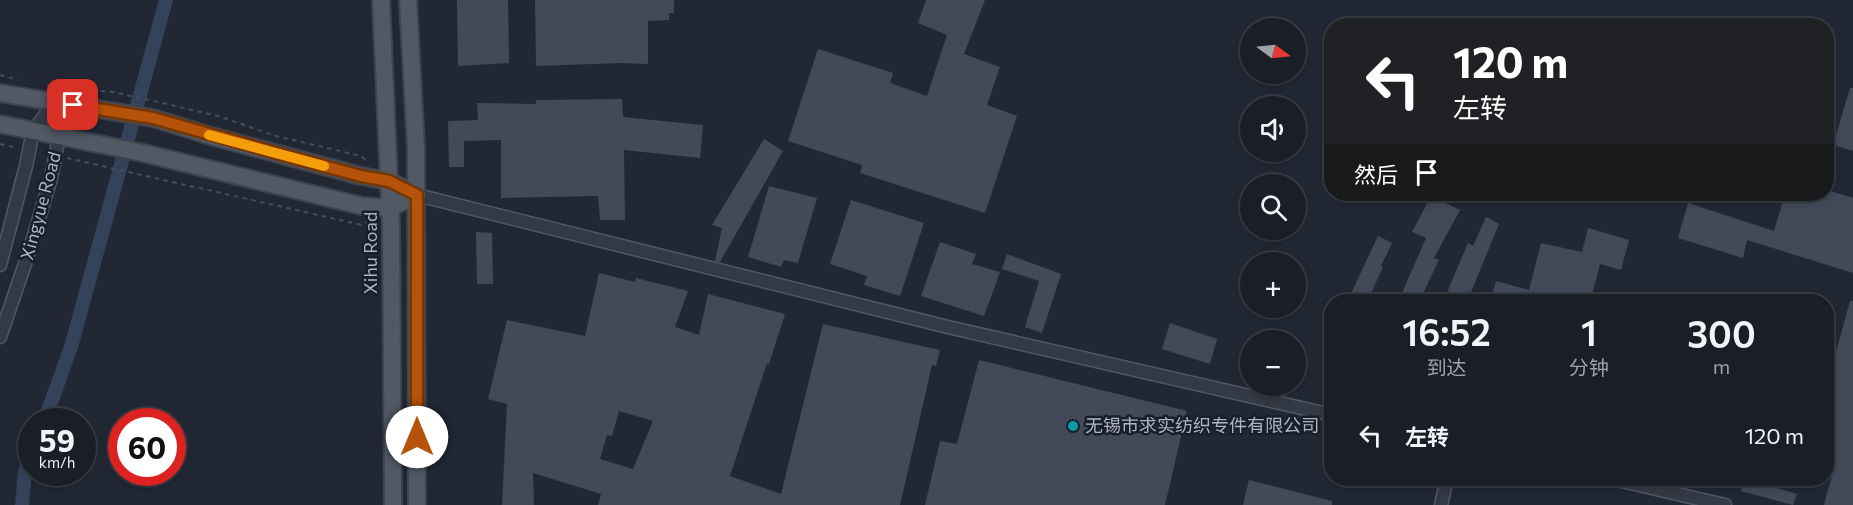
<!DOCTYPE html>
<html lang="zh">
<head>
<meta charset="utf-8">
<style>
	:root { --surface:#191e27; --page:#22272f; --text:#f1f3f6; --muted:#9fa2a7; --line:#373c44 }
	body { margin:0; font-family:Commissioner,"Noto Sans SC",sans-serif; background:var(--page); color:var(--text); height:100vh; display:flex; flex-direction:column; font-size:22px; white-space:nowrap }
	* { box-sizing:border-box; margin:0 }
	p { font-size:20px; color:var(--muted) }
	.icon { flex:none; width:33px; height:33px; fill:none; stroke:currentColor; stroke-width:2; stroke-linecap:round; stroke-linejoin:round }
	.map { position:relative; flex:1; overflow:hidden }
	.panel { position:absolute; left:1324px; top:294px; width:510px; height:192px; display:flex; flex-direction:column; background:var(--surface); border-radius:24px; box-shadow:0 3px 9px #0003,0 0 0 2px var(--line) }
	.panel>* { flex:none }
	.guide { position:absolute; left:1324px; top:18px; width:510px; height:183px; border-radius:24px; box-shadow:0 3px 9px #0003,0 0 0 2px var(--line); background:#202124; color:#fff; overflow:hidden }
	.needle { width:39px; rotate:105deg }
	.tools { position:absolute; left:1240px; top:18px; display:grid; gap:12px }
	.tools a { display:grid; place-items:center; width:66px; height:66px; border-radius:50%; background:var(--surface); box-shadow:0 3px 9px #0003,0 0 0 2px var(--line); font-size:30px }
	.speed { position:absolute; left:18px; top:408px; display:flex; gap:12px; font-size:30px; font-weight:700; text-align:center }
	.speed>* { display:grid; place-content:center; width:78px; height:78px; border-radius:50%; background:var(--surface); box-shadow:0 3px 9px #0003,0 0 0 2px var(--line); line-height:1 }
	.speed small { font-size:15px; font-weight:400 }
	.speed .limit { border:9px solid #d22; background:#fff; color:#111 }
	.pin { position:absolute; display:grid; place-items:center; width:51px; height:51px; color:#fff; margin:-26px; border-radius:12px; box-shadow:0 3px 9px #0006 }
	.me { position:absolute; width:66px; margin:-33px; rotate:0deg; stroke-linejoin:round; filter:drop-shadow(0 0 4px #0008) }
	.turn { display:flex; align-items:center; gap:21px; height:126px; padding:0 30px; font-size:27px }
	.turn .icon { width:78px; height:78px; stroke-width:2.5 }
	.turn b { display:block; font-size:42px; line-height:51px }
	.then { display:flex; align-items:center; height:57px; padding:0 30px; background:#0003; gap:12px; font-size:22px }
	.eta { display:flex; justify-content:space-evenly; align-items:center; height:102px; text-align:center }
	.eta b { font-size:36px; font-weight:600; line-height:42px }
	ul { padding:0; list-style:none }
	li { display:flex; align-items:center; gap:18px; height:78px; padding:0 30px }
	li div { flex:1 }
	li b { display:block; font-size:22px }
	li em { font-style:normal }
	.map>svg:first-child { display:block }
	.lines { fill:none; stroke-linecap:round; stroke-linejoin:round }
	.canal { stroke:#35425b; stroke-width:14 }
	.building { fill:#424a59; fill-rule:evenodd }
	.minor-casing { stroke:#515763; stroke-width:15 }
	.major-casing { stroke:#3d434f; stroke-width:20 }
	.path { stroke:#425155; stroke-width:2; stroke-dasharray:4.5 4.5; stroke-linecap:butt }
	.minor { stroke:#343a45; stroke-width:12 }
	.major { stroke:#525965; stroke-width:16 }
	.route-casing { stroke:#753606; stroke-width:15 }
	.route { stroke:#b45309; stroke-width:10 }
	.slow { stroke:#f59e0b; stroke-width:10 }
	.culture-dot { fill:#0f9aa8; stroke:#191f2a; stroke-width:2 }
	.labels { text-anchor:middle; stroke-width:5; stroke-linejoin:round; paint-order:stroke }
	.street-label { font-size:18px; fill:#aeb4c2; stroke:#191f2a }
	.poi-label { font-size:18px; fill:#aeb4c2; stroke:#191f2a; text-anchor:start }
</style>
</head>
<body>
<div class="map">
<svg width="1853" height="505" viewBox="0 0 1853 505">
	<rect width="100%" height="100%" fill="#212834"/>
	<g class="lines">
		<g class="canal">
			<path d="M44,422L71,347L166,0"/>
			<path d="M22,505L25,471L32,454"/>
		</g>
	</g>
	<g class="building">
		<path d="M457,0H508L509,63L458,66Z"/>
		<path d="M535,0H674V13H669V20L648,21V64L622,63L536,66Z"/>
		<path d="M926,0H985L964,54L1000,67L987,105L1017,116L985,213L860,173L862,165L788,141L818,49L893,73L890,83L927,96L947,35L918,23Z"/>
		<path d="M1850,88H1853V151L1833,145Z"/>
		<path d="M622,99L623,117L703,125L700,158L624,150L625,220H600L598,196L501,198V140L464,141V167H449L448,121L478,120L477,103L536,104V100Z"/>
		<path d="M764,139L783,151L720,262L715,261L722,228L712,225Z"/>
		<path d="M769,186L817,198L798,263L784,260L781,267L748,257Z"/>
		<path d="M1827,190L1853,198V273L1747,240L1743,258L1678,238L1688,203L1774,231L1785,194H1827Z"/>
		<path d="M1431,196L1460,210L1434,258L1439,260L1419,302H1398L1426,238L1412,232Z"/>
		<path d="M851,200L924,223L900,296L864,285L867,276L830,264Z"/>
		<path d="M1486,217L1499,224L1467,302H1443L1468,243L1473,246Z"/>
		<path d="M1588,228L1629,240L1621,270L1600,264L1590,302H1575L1551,296L1550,302H1490L1496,281L1529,290L1541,243L1582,252Z"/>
		<path d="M476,232L492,233L493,284H477Z"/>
		<path d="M1378,236L1392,243L1381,266L1383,267L1367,302H1347Z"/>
		<path d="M940,242L976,254L972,264L1000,272L984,316L921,296Z"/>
		<path d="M1007,254L1061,274L1042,333L1025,327L1039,281L1002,269Z"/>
		<path d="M599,273L635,282L636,278L688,291L675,327L699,335L708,294L785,314L769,364L767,363L730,476L781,494L823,324L940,350L936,366L932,365L900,505H598L601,494L533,473L534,505H502L507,404L488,399L507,320L585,336ZM619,411L653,421L633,469L600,459L607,435L612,436Z"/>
		<path d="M1850,301H1853V505H1824L1832,475L1827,474V384Z"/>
		<path d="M1170,323L1217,339L1210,364L1162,349Z"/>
		<path d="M979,360L1187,411L1165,505H925L940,441L957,444Z"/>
		<path d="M1745,478H1772L1770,486L1797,494L1793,505L1741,491Z"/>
		<path d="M1249,480L1332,501V505H1243Z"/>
	</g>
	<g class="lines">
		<g class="minor-casing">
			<g id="minor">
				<path d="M417,195L948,327L1332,415"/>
				<path d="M0,265L26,166L33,131L55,102"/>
				<path d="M0,337L29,252L51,178L59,137L55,102"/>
				<path d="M1609,478L1725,505"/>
				<path d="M1441,505L1447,478"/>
			</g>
		</g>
		<g class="major-casing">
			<g id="major">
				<path d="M381,0L391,227L393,505"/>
				<path d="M408,0L416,149L417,505"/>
				<path d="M0,93L153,118L211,136L361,176L389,181L417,195"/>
				<path d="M0,124L143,153L362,206L390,208L417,195"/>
			</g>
		</g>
		<g class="path">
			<path d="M0,75L18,80"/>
			<path d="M47,85L113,92L158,102L218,116L276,136L361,156L367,161"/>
			<path d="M0,144L17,148"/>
			<path d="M67,158L362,225L367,222"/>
		</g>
		<use href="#minor" class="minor"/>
		<use href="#major" class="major"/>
	</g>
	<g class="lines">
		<g class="route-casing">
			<path id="route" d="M73,105L153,118L276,153L361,176L389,181L417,195V437"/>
		</g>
		<use href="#route" class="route"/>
		<path class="slow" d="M209,135L324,166"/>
	</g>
	<circle class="culture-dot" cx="1073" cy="426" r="6"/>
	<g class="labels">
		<g class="street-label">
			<text transform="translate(41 206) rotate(-75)" y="6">Xingyue Road</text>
			<text transform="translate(371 253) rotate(-90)" y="6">Xihu Road</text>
		</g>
		<g class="poi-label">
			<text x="1085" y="432">无锡市求实纺织专件有限公司</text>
		</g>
	</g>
</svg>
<div class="tools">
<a><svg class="needle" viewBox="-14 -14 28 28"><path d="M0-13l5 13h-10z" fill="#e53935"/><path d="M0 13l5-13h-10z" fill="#9fa2a7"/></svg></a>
<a><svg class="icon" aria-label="sound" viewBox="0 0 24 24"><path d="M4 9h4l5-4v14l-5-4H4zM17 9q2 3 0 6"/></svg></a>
<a><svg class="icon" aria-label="search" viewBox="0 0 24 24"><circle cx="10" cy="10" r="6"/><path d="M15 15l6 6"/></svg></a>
<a>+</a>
<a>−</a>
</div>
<div class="speed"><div>59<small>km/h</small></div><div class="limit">60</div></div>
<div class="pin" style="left:73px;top:105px;background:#d93025"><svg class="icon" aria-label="arrive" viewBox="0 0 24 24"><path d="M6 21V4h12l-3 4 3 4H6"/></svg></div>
<svg class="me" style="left:417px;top:437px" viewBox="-20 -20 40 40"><circle r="19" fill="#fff"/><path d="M0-13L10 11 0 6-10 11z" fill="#b45309"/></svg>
<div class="guide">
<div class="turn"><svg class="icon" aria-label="left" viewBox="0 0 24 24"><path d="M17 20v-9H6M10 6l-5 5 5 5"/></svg><div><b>120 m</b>左转</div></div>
<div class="then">然后<svg class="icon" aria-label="arrive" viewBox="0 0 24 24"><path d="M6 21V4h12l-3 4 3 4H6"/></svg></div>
</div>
<section class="panel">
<div class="eta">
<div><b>16:52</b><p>到达</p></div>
<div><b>1</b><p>分钟</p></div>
<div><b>300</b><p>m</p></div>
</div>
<ul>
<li><svg class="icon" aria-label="left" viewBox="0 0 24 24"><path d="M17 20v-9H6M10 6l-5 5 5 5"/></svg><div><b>左转</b></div><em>120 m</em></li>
</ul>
</section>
</div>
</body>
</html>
